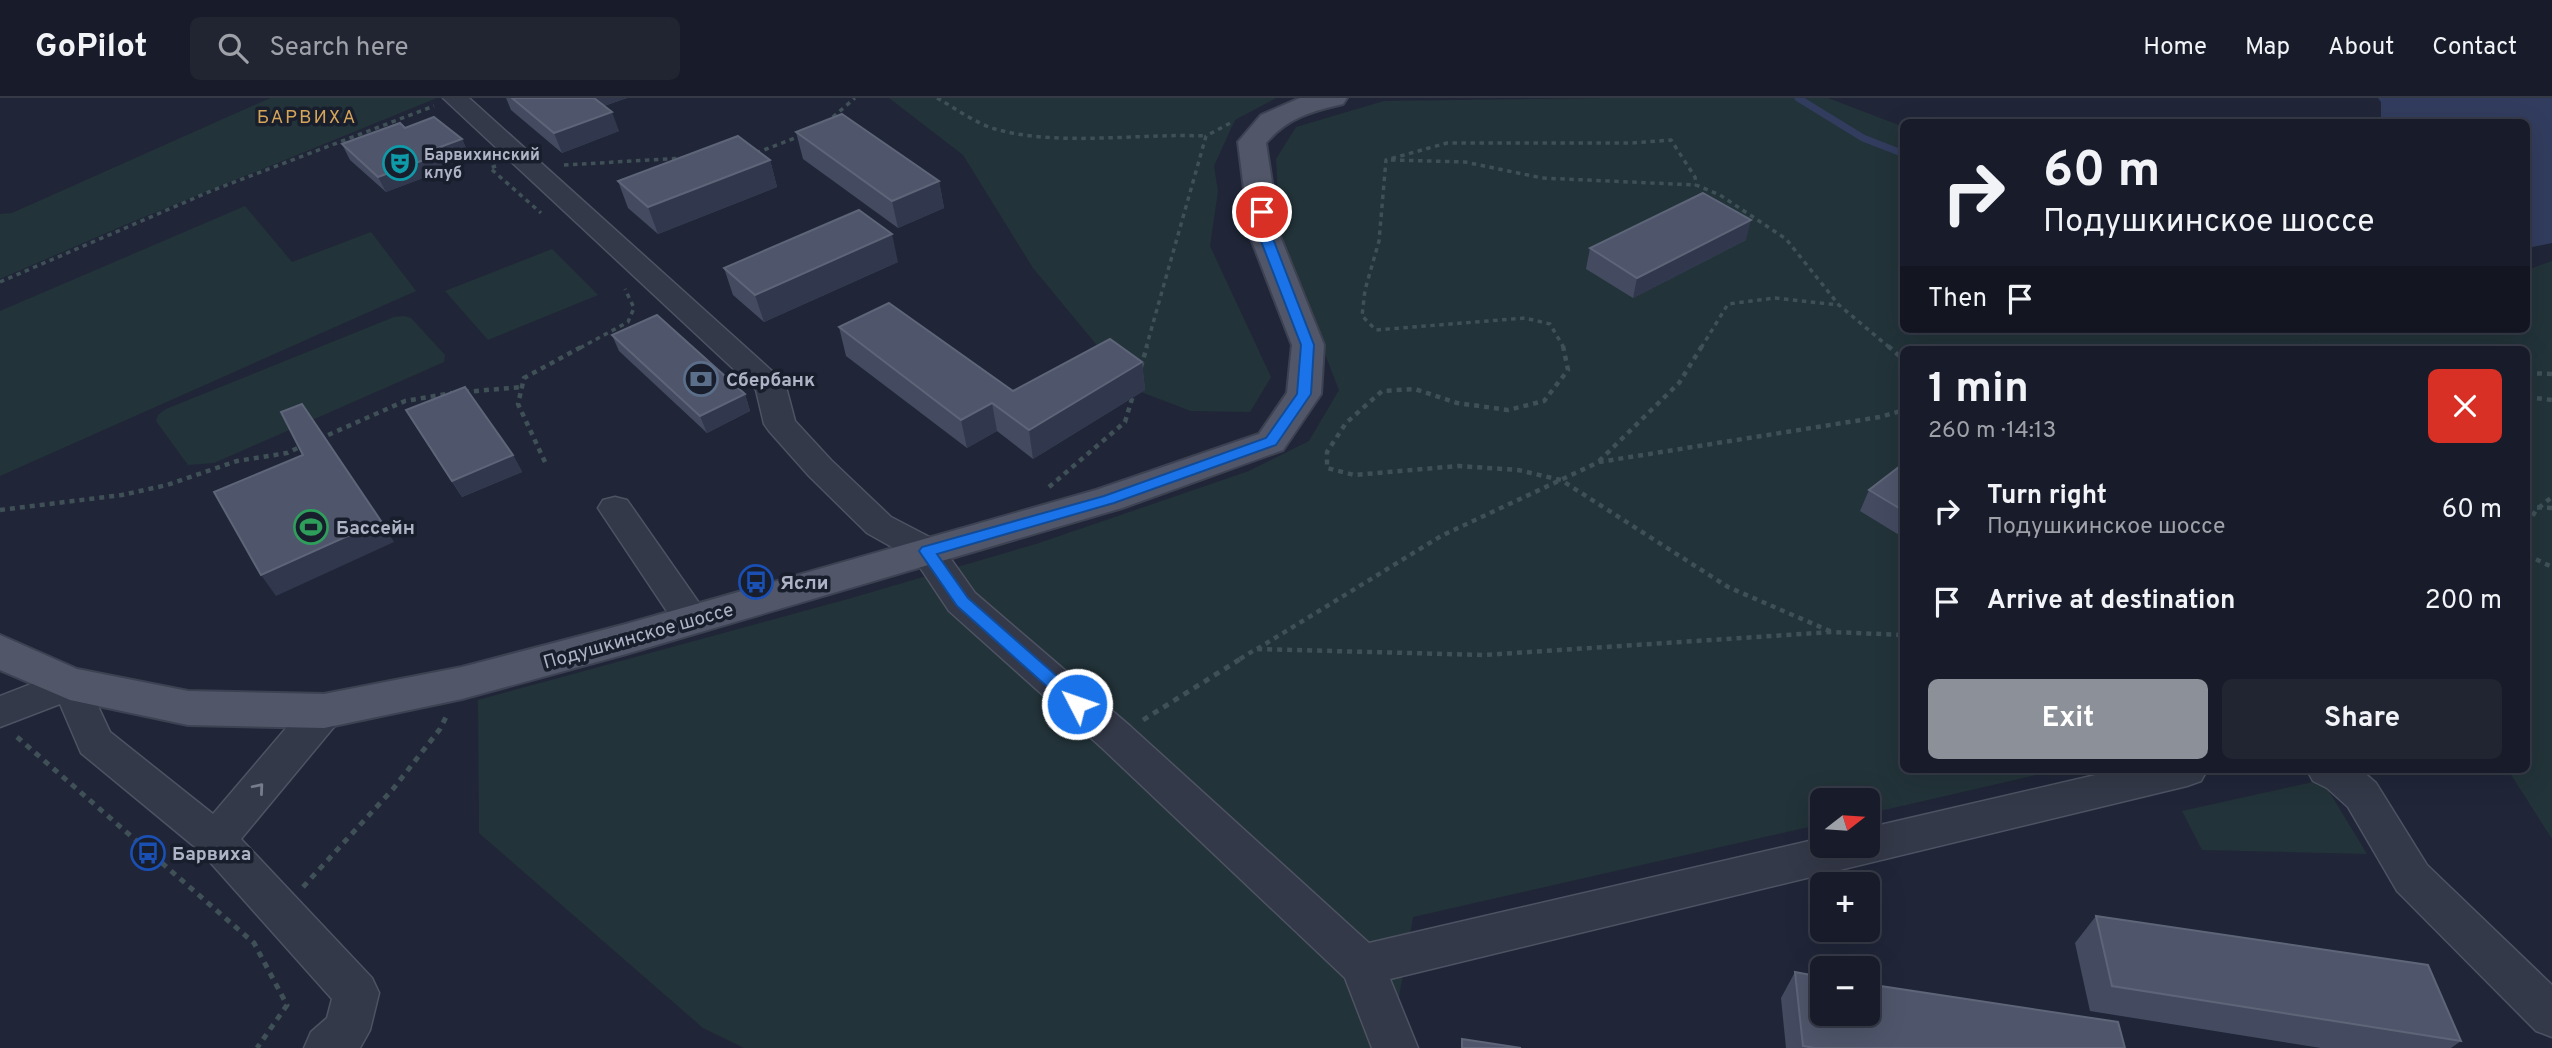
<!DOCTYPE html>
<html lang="en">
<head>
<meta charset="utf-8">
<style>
	:root { --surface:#181c2a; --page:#212532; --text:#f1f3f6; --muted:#9fa1a8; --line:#363a47; --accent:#8c9099 }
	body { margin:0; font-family:Overpass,sans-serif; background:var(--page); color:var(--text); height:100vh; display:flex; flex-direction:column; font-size:26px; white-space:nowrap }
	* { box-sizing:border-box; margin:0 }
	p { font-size:23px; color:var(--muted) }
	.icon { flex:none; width:38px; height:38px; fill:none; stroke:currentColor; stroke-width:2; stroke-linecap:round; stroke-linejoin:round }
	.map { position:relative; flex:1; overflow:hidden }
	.details { position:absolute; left:1900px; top:248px; width:630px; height:427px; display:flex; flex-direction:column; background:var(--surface); border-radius:10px; box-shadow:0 7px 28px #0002,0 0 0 2px var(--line) }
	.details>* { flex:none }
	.hud { position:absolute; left:1900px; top:21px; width:630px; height:214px; border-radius:10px; box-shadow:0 7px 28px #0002,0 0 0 2px var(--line); background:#181c2a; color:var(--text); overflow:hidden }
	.needle { width:46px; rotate:73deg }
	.tools { position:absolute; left:1810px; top:690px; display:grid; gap:14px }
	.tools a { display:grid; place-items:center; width:70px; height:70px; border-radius:10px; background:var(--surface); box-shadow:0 7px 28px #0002,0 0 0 2px var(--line); font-size:35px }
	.pin { position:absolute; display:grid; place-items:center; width:60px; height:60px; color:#fff; margin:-30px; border:4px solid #fff; border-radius:50%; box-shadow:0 2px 7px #0007 }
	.me { position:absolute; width:77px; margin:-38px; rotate:311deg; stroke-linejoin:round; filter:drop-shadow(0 0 5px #0008) }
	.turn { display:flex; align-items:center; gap:24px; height:147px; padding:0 28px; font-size:32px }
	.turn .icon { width:91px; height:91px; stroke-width:2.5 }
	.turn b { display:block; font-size:49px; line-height:60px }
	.then { display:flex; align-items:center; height:66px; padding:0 28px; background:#0003; gap:14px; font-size:26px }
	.round { display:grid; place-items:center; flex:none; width:74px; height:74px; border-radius:10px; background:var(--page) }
	.headline { display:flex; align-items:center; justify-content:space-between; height:119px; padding:0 28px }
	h1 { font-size:42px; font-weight:700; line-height:52px }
	.cta { display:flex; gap:14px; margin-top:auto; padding:14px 28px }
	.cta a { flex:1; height:80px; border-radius:10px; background:var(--accent); color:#fff; font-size:28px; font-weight:700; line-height:80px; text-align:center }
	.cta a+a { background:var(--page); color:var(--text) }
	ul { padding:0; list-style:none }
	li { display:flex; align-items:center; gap:21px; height:91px; padding:0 28px }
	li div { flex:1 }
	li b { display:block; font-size:26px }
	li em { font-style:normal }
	header { display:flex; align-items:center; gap:42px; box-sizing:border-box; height:98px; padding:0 35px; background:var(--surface); border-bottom:2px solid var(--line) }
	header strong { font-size:33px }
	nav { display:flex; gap:38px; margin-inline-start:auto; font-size:24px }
	.search { width:490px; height:63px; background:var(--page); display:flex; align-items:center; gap:18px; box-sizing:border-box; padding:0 24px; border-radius:10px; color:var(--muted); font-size:26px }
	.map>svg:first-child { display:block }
	.green { fill:#223339 }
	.water { fill:#323c5e }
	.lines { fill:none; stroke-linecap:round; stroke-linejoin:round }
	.stream { stroke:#323c5e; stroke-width:7 }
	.minor-casing { stroke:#4e5363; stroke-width:3 }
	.major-casing { stroke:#3d4252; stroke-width:4 }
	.path-far2 { stroke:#3f5057; stroke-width:3.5; stroke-dasharray:4.5 4.5; stroke-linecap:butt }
	.path-far1 { stroke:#3f5057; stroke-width:4.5; stroke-dasharray:5 5; stroke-linecap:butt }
	.path { stroke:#3f5057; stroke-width:5; stroke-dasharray:6 6; stroke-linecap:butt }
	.minor { fill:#343949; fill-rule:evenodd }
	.major { fill:#515769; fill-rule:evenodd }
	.wall { fill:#444b61 }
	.shaded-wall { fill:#31374c }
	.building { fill:#4f566b; stroke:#5e6579; stroke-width:2 }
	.oneway { stroke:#777c8d }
	.route { fill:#1a73e8; stroke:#114b97; stroke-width:2 }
	.labels { text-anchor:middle; stroke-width:7; stroke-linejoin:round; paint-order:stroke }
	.far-poi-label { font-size:16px; font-weight:bold; fill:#aeb3c5; stroke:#191e2d; text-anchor:start }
	.far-quarter-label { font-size:19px; letter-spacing:2px; fill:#d5a559; stroke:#191e2d }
	.poi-label { font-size:19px; font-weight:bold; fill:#aeb3c5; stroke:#191e2d; text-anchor:start }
	.street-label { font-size:19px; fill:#aeb3c5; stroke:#191e2d }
</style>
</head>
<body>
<header>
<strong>GoPilot</strong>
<div class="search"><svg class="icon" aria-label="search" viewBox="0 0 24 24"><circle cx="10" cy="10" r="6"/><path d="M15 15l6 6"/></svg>Search here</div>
<nav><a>Home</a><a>Map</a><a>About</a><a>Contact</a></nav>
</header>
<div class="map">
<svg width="2552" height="950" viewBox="0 0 2552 950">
	<rect width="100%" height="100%" fill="#202638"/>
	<g class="green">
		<path d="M270,0H437L127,126L0,181V116L12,115Z"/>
		<path d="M889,0H1276L1235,22L1214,68L1218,93L1210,148L1271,279L1250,314L1191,313L1133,291L1033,170L963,57Z"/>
		<path d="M1603,0H1828L1904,29V231H2527V172L2552,163V741L2508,672H2527V252H1904V672H2058L1867,716V702H1822V726L1413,819L1392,939L1388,950H744L703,930L479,735L478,602L848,501L1039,445L1249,373L1309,343L1339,292L1281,144L1276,61L1296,29L1384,3Z"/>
		<path d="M245,108L292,164L371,134L416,193L0,378V213Z"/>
		<path d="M552,151L598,197L488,242L445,193Z"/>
		<path d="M404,218L411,220L445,257L444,264L214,365L188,367L156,323L158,317L166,311L394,219Z"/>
		<path d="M2322,682L2367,756L2202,752L2182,713Z"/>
	</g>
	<path class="water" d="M2378,0H2552V145L2527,150V24H2381V4Z"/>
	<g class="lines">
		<path class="stream" d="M1798,0L1863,40L1904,56"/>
		<g class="minor-casing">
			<g id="minor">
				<path d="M443,0H469L782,282L786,289L795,323L831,362L891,419L939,444L975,495L1130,628L1369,845L1822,740V747H1867V730L2117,672H2207L2201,683L2187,688L1390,881L1418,950H1372L1345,880L1102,650L949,513L915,462L867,435L809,378L769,333L764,326L756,292Z"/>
				<path d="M615,399L627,402L704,512L709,521L704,530L691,534L678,530L598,410L603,402Z"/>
				<path d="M70,571L83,576L110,634L213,716L310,602L324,598L338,602L343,613L338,624L241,741L372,880L379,895L370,932L360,950H304L311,934L327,920L332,901L201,754L81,655L60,606L0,629V598Z"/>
				<path d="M2307,672H2361L2376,685L2427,767L2552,887V939L2536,933L2397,793L2348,709L2327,690L2313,683Z"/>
			</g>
		</g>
		<g class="major-casing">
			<path id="major" d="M1300,0H1347L1343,6C1312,13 1287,20 1266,45L1280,138L1324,247L1321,296L1283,352L1122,410L626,556L462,601L324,630L188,627L70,602L0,572V537L77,571L188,593L324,596L462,569L626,526L1096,392L1259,336L1287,295L1292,247L1250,138L1238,44L1261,17Z"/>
		</g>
		<g class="path-far2">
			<path d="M937,0C955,10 975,25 995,31C1059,49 1138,35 1206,38"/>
			<path d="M826,25L855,0"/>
			<path d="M756,55L800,38"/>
			<path d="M1391,62L1465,64L1542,80L1696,87"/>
			<path d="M564,67L684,60"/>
			<path d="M496,68L490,70L541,115"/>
			<path d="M0,184L211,93L434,8"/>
			<path d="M580,250L628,224L634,210L625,191"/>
			<path d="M1146,250L1206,38L1234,23"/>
			<path d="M1564,250L1550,226L1525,220L1376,232L1362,218L1365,192L1379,143L1386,62L1447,45H1632L1671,42L1695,79L1696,87L1720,97L1786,141L1839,207L1890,250"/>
			<path d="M1701,250L1728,206L1775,200L1839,207"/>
			<path d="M2311,250H2329"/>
		</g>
		<g class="path-far1">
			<path d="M1563,248L1568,272L1544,303L1508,312L1457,305L1415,291L1382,293L1346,325L1327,354V370L1354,377L1458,368L1518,372L1561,382L1728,489L1832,534"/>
			<path d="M1888,248L1904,262"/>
			<path d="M2319,248L2342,252"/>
			<path d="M2302,252L2318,248"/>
			<path d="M1141,269L1147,248"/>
			<path d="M2527,275L2552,276"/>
			<path d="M464,294L522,289"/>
			<path d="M2527,299L2552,302"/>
			<path d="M319,341L405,303L452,295"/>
			<path d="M1599,363L1679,285L1702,248"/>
			<path d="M545,364L518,306L524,280L583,248"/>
			<path d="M1049,389L1125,324L1134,294"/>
			<path d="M2527,409L2552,410"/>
			<path d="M0,412L122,397L167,387L237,363L287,355L304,347"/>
			<path d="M2527,426L2537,411L2552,399"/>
			<path d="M2527,457L2552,469"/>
			<path d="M1257,551L1441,438L1599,364L1880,319L1904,312"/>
			<path d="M1240,561L1256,551L1484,557L1832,534L1904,537"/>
		</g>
		<g class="path">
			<path d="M1143,622L1242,560"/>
			<path d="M17,639L254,845L287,907L257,950"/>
			<path d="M303,789L393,691L440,631L446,619"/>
		</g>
		<use href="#minor" class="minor"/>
		<use href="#major" class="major"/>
	</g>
	<g class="wall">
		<path d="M506,0H627L604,8L619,33L562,55L511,12Z"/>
		<path d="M405,30L462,41L469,57L442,67L444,72L386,94L350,62L342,46Z"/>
		<path d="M796,34L939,83L944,110L898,130L803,61Z"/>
		<path d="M770,62L777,89L658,136L628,110L618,83Z"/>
		<path d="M1746,142L1633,200L1586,171L1590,150Z"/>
		<path d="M898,164L764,224L733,197L724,170Z"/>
		<path d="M839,229L1013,293L1142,264L1145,292L1033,361L997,333L967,350L846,258Z"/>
		<path d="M612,237L745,296L750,313L707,335L619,253Z"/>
		<path d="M406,312L513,357L522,374L462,399L416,329Z"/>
		<path d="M1904,365V440L1860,413L1869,392Z"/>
		<path d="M2096,818L2461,943L2451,950H2321L2090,913L2075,845Z"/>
		<path d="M1795,874L2125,950H1786L1781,900Z"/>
	</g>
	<g class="shaded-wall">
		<path d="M588,0H627L592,12Z"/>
		<path d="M612,14L619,33L562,55L554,35Z"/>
		<path d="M462,41L469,57L442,67L444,72L386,94L378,79L432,52Z"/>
		<path d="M770,62L777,89L658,136L648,109Z"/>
		<path d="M939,83L944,110L898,130L892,103Z"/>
		<path d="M1751,122L1746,142L1633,200L1637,180Z"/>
		<path d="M892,136L898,164L764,224L755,197Z"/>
		<path d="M1142,264L1145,292L1033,361L1029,332Z"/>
		<path d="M745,296L750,313L707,335L700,318Z"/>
		<path d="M992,305L997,333L967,350L961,322Z"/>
		<path d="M513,357L522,374L462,399L452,383Z"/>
		<path d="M381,423L394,444L276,498L261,477Z"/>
	</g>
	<g class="building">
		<path d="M512,0H594L612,14L554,35Z"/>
		<path d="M842,16L939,83L892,103L796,34Z"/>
		<path d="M434,19L462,41L432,52L437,57L378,79L342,46L400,25L405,30Z"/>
		<path d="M738,38L770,62L648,109L618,83Z"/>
		<path d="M1703,95L1751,122L1637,180L1590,150Z"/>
		<path d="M859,112L892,136L755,197L724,170Z"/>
		<path d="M889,205L1013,293L1110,241L1142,264L1029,332L992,305L961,322L839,229Z"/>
		<path d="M657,217L745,296L700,318L612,237Z"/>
		<path d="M465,289L513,357L452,383L406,312Z"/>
		<path d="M302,306L381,423L261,477L214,394L303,357L281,314Z"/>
		<path d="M1904,365V413L1869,392Z"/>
		<path d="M2096,818L2428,867L2461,943L2112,888Z"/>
		<path d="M1795,874L1822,879V915H1867V886L2118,924L2125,950H1815L1803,948Z"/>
		<path d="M1462,941L1521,950H1462Z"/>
	</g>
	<defs><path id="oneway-chevron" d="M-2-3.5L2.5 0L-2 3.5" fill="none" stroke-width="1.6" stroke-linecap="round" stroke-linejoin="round" transform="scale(1.75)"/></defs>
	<use class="oneway" href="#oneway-chevron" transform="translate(259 690) rotate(-50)"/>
	<path class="route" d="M1262,110L1268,114L1272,138L1314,247L1311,296L1276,347L1114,405L937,456L968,500L1083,601L1086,606L1083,610H1071L957,508L919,453L922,449L1104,398L1266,340L1297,296L1301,247L1259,138L1256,114Z"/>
	<defs>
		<g id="theatre-ring" transform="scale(1.75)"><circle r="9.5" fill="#191e2d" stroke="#0f9aa8" stroke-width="1.5"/><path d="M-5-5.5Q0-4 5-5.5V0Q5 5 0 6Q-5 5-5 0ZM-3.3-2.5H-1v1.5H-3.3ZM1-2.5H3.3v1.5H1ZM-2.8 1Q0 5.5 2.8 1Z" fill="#0f9aa8"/></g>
		<g id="bank-ring" transform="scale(1.75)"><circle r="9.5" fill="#191e2d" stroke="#5c6f8a" stroke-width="1.5"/><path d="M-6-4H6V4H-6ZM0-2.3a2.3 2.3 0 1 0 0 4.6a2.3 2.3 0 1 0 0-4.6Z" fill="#5c6f8a"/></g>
		<g id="stadium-ring" transform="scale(1.75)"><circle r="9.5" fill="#191e2d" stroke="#2e9e5b" stroke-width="1.5"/><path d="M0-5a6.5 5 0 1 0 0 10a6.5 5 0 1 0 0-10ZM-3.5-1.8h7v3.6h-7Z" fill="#2e9e5b"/></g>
		<g id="bus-ring" transform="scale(1.75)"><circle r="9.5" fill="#191e2d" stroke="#1a4fb4" stroke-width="1.5"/><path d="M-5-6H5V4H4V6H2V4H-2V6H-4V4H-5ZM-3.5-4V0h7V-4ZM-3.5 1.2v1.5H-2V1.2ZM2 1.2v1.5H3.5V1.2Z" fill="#1a4fb4"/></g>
	</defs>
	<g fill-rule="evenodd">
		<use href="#theatre-ring" x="400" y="65"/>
		<use href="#bank-ring" x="701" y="281"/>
		<use href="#stadium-ring" x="311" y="429"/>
		<use href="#bus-ring" x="756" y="484"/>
		<use href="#bus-ring" x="148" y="755"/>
	</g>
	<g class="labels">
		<g class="far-poi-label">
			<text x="424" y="62">Барвихинский<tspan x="424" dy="18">клуб</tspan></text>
		</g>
		<g class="far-quarter-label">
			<text x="307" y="25">БАРВИХА</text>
		</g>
		<g class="poi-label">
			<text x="726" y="288">Сбербанк</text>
			<text x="336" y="436">Бассейн</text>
			<text x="780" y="491">Ясли</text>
			<text x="172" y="762">Барвиха</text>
		</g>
		<g class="street-label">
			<text transform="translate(638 537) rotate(-16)" y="7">Подушкинское шоссе</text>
		</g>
	</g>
</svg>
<div class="tools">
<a><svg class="needle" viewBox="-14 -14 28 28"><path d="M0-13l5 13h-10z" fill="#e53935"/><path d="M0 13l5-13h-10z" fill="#9fa1a8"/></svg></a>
<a>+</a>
<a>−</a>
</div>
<div class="pin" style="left:1262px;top:114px;background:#d93025"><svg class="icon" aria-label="arrive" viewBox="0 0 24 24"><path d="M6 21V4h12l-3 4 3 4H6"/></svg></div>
<svg class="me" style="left:1077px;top:606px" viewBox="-20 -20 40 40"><circle r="17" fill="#1a73e8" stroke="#fff" stroke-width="3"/><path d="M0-11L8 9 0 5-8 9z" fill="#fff"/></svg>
<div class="hud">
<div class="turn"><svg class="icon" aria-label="right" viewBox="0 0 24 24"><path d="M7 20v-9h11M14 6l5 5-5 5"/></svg><div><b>60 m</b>Подушкинское шоссе</div></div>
<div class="then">Then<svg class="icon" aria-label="arrive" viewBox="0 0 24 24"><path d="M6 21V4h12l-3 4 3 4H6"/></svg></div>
</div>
<section class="details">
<div class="headline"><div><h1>1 min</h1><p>260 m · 14:13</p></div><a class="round" style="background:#d93025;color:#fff"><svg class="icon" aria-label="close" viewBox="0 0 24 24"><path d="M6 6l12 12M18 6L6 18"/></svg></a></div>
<ul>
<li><svg class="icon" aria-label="right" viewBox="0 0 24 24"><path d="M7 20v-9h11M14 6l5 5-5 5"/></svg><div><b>Turn right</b><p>Подушкинское шоссе</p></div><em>60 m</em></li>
<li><svg class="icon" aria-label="arrive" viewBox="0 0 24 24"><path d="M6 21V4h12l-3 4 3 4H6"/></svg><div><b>Arrive at destination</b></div><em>200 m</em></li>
</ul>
<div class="cta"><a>Exit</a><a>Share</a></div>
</section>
</div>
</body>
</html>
